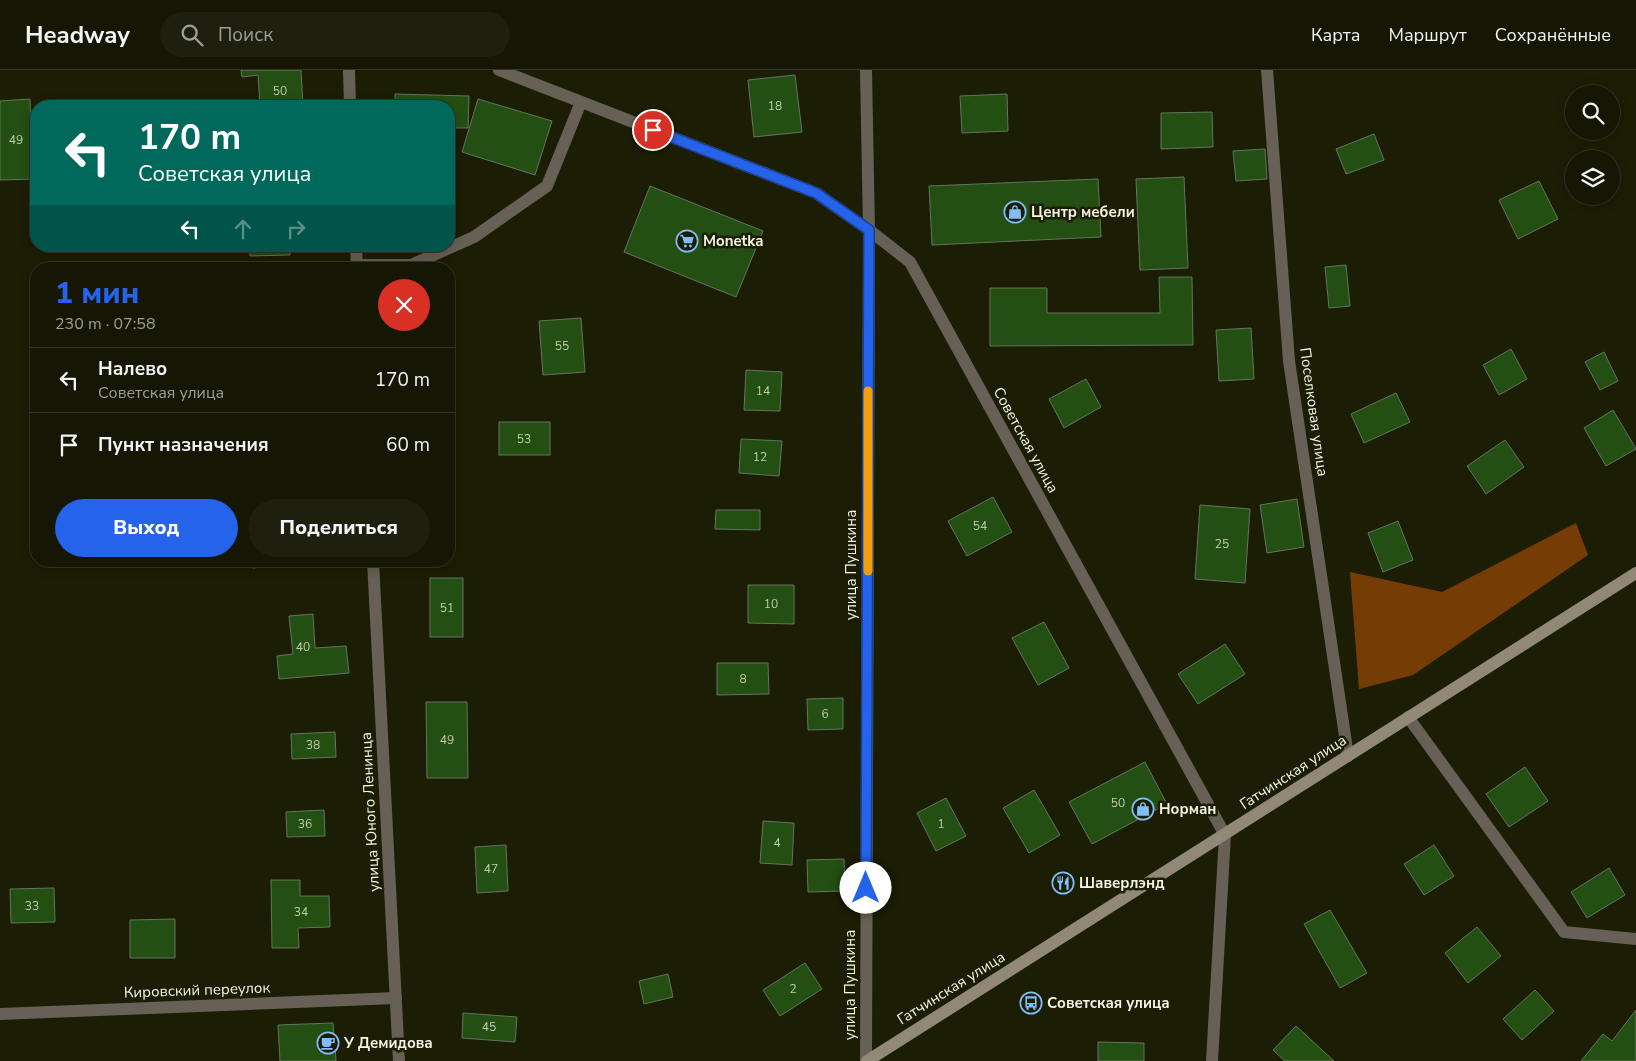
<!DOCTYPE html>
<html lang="ru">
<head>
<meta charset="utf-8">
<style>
	:root { --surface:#151604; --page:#1e1f0e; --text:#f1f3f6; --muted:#9d9f9a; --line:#343526; --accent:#2563eb }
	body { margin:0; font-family:"Nunito Sans",sans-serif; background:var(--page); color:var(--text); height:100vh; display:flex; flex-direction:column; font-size:19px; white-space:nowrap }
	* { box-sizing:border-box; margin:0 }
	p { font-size:16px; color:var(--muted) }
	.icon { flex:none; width:28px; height:28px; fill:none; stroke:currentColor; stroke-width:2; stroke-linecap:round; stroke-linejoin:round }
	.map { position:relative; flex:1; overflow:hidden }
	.panel { position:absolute; left:30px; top:192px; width:425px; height:305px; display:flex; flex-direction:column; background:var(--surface); border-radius:20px; box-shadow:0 2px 12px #0003,0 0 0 1px var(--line) }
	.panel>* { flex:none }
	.top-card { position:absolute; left:30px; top:30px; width:425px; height:152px; border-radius:20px; box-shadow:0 2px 12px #0003,0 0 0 1px var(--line); background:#00695c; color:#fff; overflow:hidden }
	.tools { position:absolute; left:1565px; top:15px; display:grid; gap:10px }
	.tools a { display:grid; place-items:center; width:55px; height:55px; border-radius:50%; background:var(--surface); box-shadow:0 2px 12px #0003,0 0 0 1px var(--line); font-size:25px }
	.pin { position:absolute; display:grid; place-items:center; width:42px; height:42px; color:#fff; margin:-21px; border:2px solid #fff; border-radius:50%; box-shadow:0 1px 5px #0007 }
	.me { position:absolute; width:55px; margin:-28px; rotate:0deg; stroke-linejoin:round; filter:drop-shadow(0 0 4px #0008) }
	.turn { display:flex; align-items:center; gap:18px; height:105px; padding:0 25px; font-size:22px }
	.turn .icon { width:65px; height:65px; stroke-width:2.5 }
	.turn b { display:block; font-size:35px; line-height:42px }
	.lanes { display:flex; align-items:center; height:48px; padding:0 25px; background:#0003; justify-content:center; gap:25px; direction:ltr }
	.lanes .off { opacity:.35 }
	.round { display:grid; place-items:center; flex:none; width:52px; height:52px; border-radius:26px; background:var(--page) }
	.overview { display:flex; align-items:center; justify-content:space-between; height:85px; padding:0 25px }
	h1 { font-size:30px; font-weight:800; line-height:38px; color:var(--accent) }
	.primary-button { display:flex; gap:10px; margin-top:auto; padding:10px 25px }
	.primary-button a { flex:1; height:58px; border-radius:30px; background:var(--accent); color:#fff; font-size:20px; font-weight:800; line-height:58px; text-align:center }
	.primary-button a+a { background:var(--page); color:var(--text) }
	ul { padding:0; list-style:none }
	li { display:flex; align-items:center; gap:15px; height:65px; padding:0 25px; border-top:1px solid var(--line) }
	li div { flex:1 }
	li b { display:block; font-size:19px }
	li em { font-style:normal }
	header { display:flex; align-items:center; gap:30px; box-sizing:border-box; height:70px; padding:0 25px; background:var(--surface); border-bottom:1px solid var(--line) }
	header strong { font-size:24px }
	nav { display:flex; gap:28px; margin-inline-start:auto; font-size:18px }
	.search { width:350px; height:45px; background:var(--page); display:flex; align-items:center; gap:12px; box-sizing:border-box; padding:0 18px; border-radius:28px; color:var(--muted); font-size:19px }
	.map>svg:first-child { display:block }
	.forest { fill:#763c05 }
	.building { fill:#244f13; stroke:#64755f }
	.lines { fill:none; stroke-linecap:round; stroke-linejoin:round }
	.service { stroke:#666056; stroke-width:12 }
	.minor { stroke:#666056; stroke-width:12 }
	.secondary { stroke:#918877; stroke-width:12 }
	.route-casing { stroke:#184099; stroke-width:12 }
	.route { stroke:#2563eb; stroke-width:9 }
	.slow { stroke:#f59e0b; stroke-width:9 }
	.labels { text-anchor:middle; stroke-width:5; stroke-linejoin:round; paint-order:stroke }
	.number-label { font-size:12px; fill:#c0ccb1 }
	.poi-label { font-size:15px; font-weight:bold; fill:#f4f5e6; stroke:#1c1d05; text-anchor:start }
	.street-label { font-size:15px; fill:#f4f5e6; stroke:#1c1d05 }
</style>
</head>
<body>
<header>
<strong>Headway</strong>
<div class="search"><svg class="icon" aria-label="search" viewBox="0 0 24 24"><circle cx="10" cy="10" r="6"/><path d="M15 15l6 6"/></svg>Поиск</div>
<nav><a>Карта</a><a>Маршрут</a><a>Сохранённые</a></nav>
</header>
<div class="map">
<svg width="1636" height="991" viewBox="0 0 1636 991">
	<rect width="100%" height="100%" fill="#1c1d05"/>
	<path class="forest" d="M1576,453L1588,485L1413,605L1359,619L1350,502L1442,522Z"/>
	<g class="building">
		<path d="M241,0H301L303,36H260L258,5L242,7Z"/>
		<path d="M795,5L802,62L754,67L748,10Z"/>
		<path d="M395,24L469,26L468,58H449V36H395Z"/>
		<path d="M1007,24L1008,61L962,63L960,26Z"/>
		<path d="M30,29L33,109L0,110V31Z"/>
		<path d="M478,29L552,51L535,105L462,82Z"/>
		<path d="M1212,42L1213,77L1161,79V43Z"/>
		<path d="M1374,64L1384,90L1346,104L1336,79Z"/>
		<path d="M1265,79L1267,109L1236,111L1233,81Z"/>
		<path d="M1184,107L1188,198L1140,200L1136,109Z"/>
		<path d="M1098,109L1101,167L932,175L929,116Z"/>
		<path d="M1539,111L1558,149L1518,169L1499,130Z"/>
		<path d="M650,116L763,161L736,227L624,182Z"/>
		<path d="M250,176H290V185L250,186Z"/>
		<path d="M1346,195L1350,236L1329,238L1325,197Z"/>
		<path d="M1159,207H1192L1193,275L990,276V218H1047V243H1160Z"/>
		<path d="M581,248L585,302L543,305L539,251Z"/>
		<path d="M1251,258L1254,309L1219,311L1216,260Z"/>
		<path d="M1511,279L1527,309L1499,325L1483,295Z"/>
		<path d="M1604,282L1618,311L1600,320L1585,292Z"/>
		<path d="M746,300L782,302L780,341L744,340Z"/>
		<path d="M1086,309L1101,337L1064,358L1049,329Z"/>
		<path d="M1396,323L1410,352L1364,373L1351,344Z"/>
		<path d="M1613,340L1636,379L1606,396L1584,358Z"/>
		<rect x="499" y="352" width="51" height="33"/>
		<path d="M741,369L782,371L779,406L739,403Z"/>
		<path d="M1505,370L1524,397L1486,424L1467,396Z"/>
		<path d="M993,427L1012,462L967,486L948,451Z"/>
		<path d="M1297,429L1304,477L1267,483L1260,435Z"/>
		<path d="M1200,435L1250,439L1245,513L1195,509Z"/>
		<path d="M716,440H760V460L715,459Z"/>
		<path d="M1398,451L1413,490L1383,502L1368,463Z"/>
		<path d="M252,491H282L283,494L253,498Z"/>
		<rect x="430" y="508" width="33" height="59"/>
		<path d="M748,515H794V554L748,553Z"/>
		<path d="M313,544L315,578L346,576L349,603L279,609L277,586L293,584L289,546Z"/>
		<path d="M1044,552L1069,598L1038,615L1012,568Z"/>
		<path d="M1225,574L1245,604L1198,634L1178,604Z"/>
		<path d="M717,593H768L769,624L717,625Z"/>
		<path d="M843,628V659L808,660L807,629Z"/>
		<path d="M426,632H467L468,708H427Z"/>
		<path d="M335,662L336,687L292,689L291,664Z"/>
		<path d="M1145,692L1167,734L1092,774L1069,732Z"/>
		<path d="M1525,697L1548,731L1509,757L1486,724Z"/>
		<path d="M1034,720L1060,765L1029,783L1003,738Z"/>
		<path d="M946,728L966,766L936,781L917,743Z"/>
		<path d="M324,740L325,766L287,767L286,742Z"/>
		<path d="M763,751L794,753L792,795L760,793Z"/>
		<path d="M506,775L508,821L477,823L475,777Z"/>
		<path d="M1434,775L1454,806L1424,825L1404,794Z"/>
		<path d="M844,789L845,821L808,822L807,790Z"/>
		<path d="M1609,798L1625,825L1587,848L1571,822Z"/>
		<path d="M271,810H300V826H329L330,857L298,858L299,878H272Z"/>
		<path d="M54,818L55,852L11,853L10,819Z"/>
		<path d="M1330,840L1367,903L1340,918L1304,854Z"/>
		<path d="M175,849V888H130V850Z"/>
		<path d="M1477,857L1501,886L1468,913L1445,883Z"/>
		<path d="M805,893L822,919L780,946L763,920Z"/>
		<path d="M668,904L673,927L644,934L639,911Z"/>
		<path d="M1535,920L1554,941L1522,970L1503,949Z"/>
		<path d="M1636,940V991H1581L1603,964L1612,971Z"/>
		<path d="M463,943L517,947L515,972L462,968Z"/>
		<path d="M333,953L336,991H280L278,955Z"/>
		<path d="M1296,956L1334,991H1285L1273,980Z"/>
		<path d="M1098,972L1144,973V991H1098Z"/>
	</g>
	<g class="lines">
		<path class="service" d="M1408,647L1564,862L1636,869"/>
		<g class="minor">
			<path d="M349,0L350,36"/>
			<path d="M499,0L816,123L869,160L910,192L1225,765L1212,991"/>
			<path d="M866,0L869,160L866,991"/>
			<path d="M1267,0L1289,291L1348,686"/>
			<path d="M356,176L357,199"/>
			<path d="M357,195H411L474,167L547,116L581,32"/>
			<path d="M373,491L399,991"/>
			<path d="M0,944L396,928"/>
		</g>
		<path class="secondary" d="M867,991L1636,503"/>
	</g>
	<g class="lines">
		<g class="route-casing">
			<path id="route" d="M653,60L816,123L869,160L866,818"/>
		</g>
		<use href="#route" class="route"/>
		<path class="slow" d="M868,501V321"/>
	</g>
	<defs>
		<g id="shop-ring" transform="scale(1.125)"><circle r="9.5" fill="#1c1d05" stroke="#80bdfa" stroke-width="1.5"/><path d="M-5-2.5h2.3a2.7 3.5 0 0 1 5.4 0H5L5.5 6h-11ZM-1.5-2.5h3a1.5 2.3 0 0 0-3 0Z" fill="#80bdfa"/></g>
		<g id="supermarket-ring" transform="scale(1.125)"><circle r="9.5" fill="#1c1d05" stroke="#80bdfa" stroke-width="1.5"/><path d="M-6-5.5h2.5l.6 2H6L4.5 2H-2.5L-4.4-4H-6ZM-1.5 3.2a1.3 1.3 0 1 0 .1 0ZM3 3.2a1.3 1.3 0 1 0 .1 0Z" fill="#80bdfa"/></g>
		<g id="restaurant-ring" transform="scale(1.125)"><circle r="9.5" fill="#1c1d05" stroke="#80bdfa" stroke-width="1.5"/><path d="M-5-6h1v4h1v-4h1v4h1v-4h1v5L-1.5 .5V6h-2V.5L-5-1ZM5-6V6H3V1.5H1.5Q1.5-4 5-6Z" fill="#80bdfa"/></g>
		<g id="bus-ring" transform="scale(1.125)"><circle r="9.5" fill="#1c1d05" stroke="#80bdfa" stroke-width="1.5"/><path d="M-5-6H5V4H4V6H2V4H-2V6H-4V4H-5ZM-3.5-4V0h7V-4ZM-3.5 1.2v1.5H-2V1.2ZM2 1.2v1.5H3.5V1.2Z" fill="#80bdfa"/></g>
		<g id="cafe-ring" transform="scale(1.125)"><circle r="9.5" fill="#1c1d05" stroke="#80bdfa" stroke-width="1.5"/><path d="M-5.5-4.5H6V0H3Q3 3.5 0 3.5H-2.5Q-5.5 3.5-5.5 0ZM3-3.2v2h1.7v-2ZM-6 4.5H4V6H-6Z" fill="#80bdfa"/></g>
	</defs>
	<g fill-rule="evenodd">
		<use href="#shop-ring" x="1015" y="142"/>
		<use href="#supermarket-ring" x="687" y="171"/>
		<use href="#shop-ring" x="1143" y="739"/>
		<use href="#restaurant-ring" x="1063" y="813"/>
		<use href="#bus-ring" x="1031" y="933"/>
		<use href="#cafe-ring" x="328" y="973"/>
	</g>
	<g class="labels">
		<g class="number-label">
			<text x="280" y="25">50</text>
			<text x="775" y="40">18</text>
			<text x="16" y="74">49</text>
			<text x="562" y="280">55</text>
			<text x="763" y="325">14</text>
			<text x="524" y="373">53</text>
			<text x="760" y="391">12</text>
			<text x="980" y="460">54</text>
			<text x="1222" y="478">25</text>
			<text x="771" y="538">10</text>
			<text x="447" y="542">51</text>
			<text x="303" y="581">40</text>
			<text x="743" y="613">8</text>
			<text x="825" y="648">6</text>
			<text x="447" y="674">49</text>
			<text x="313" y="679">38</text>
			<text x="1118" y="737">50</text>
			<text x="305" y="758">36</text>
			<text x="941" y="758">1</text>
			<text x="777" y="777">4</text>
			<text x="491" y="803">47</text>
			<text x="32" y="840">33</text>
			<text x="301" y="846">34</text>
			<text x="793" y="923">2</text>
			<text x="489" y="961">45</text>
		</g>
		<g class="poi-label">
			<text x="1031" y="147">Центр мебели</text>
			<text x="703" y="176">Monetka</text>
			<text x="1159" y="744">Норман</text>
			<text x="1079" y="818">Шаверлэнд</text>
			<text x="1047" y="938">Советская улица</text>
			<text x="344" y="978">У Демидова</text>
		</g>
		<g class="street-label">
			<text transform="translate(1314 342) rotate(82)" y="5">Поселковая улица</text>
			<text transform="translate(1026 370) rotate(61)" y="5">Советская улица</text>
			<text transform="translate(851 495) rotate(-90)" y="5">улица Пушкина</text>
			<text transform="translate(1293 702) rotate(-33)" y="5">Гатчинская улица</text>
			<text transform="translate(370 742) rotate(-93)" y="5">улица Юного Ленинца</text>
			<text transform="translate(850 915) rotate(-90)" y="5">улица Пушкина</text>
			<text transform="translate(951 918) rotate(-32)" y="5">Гатчинская улица</text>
			<text transform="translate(197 920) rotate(-2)" y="5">Кировский переулок</text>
		</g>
	</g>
</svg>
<div class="tools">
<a><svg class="icon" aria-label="search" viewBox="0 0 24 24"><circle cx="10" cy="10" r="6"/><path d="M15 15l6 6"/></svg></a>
<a><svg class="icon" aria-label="layers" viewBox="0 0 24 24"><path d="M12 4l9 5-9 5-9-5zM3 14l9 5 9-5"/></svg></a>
</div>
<div class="pin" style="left:653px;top:60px;background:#d93025"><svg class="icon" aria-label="arrive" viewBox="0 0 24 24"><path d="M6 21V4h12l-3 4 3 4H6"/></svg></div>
<svg class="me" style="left:866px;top:818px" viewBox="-20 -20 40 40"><circle r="19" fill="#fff"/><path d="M0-13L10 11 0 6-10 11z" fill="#2563eb"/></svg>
<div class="top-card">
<div class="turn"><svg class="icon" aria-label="left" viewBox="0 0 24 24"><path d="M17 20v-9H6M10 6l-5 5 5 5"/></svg><div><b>170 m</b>Советская улица</div></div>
<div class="lanes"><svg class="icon" aria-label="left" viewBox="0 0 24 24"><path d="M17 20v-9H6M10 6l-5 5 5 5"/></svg><svg class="icon off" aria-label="ahead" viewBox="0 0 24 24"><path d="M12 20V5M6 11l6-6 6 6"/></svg><svg class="icon off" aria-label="right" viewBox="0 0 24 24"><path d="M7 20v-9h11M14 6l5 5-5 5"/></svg></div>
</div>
<section class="panel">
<div class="overview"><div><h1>1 мин</h1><p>230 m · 07:58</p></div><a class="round" style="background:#d93025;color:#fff"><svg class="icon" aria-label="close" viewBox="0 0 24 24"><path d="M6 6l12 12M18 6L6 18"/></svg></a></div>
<ul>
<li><svg class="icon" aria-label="left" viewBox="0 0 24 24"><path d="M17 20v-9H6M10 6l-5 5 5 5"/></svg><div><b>Налево</b><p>Советская улица</p></div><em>170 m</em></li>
<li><svg class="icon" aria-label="arrive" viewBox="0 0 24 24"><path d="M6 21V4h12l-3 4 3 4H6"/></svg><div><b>Пункт назначения</b></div><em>60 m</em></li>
</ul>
<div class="primary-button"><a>Выход</a><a>Поделиться</a></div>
</section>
</div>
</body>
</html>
